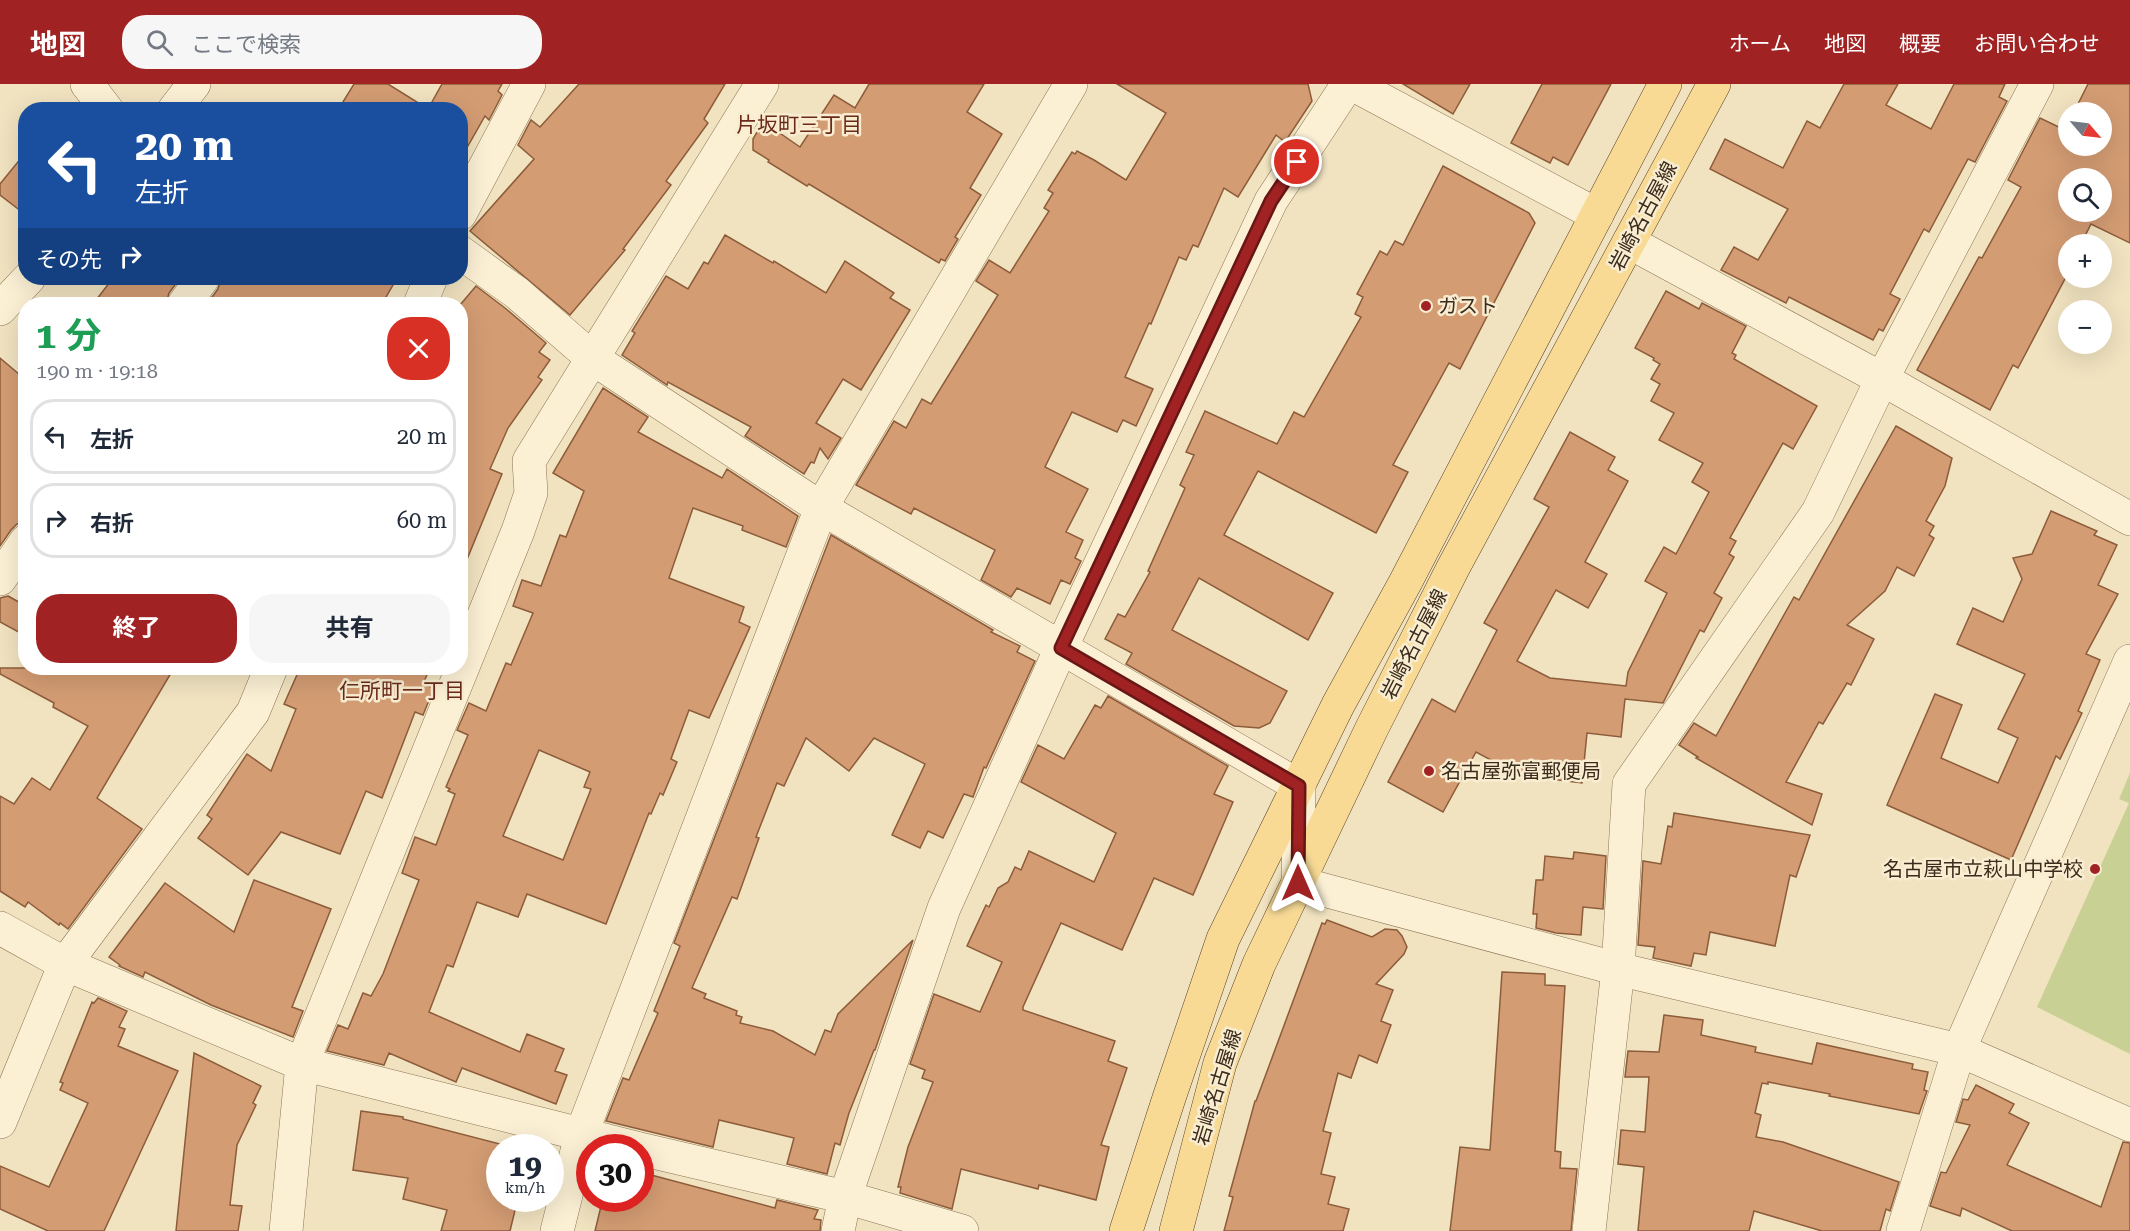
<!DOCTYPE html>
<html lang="ja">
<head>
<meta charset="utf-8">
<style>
	:root { --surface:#fff; --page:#f6f6f7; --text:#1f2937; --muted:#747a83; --line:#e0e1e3; --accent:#a02222 }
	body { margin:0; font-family:"Roboto Serif","Noto Sans JP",serif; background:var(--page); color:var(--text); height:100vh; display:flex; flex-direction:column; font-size:22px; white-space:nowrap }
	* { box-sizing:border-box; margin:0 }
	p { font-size:20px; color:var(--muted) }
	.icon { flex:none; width:33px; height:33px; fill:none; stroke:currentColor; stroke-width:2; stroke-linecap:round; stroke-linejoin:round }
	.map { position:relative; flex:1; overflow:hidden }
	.panel { position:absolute; left:18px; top:213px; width:450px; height:378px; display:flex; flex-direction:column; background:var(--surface); border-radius:24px; box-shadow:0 6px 24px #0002 }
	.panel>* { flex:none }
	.top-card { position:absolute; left:18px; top:18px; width:450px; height:183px; border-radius:24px; box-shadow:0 6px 24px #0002; background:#1a4fa0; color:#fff; overflow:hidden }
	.needle { width:39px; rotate:118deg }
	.buttons { position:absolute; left:2058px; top:18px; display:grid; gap:12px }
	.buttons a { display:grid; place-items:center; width:54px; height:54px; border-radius:50%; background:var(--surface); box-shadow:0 6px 24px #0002; font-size:30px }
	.speed { position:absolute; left:486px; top:1050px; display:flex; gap:12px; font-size:30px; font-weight:700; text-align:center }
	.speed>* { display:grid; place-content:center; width:78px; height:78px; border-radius:50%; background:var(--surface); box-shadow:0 6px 24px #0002; line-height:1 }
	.speed small { font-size:15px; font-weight:400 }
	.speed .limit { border:9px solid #d22; background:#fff; color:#111 }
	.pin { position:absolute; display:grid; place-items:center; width:51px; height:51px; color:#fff; margin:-26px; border:3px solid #fff; border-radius:50%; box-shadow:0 2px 6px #0007 }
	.me { position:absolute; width:66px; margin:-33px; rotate:0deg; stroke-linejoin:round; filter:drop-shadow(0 0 4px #0008) }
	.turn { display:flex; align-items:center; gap:21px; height:126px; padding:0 18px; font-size:27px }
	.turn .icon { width:78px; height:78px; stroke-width:2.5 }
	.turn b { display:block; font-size:42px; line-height:51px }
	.then { display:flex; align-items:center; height:57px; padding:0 18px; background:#0003; gap:12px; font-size:22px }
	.round { display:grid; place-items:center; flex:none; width:63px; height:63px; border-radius:24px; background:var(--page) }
	.overview { display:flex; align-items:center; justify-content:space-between; height:102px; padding:0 18px }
	h1 { font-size:36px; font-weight:700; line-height:45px; color:#1e9e55 }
	.action { display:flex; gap:12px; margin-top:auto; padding:12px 18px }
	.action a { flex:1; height:69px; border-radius:24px; background:var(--accent); color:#fff; font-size:24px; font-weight:700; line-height:69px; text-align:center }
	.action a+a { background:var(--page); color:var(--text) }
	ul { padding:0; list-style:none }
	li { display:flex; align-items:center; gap:18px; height:75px; margin:0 12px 9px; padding:0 6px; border:3px solid var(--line); border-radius:24px }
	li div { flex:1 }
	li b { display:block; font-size:22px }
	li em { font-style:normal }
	header { display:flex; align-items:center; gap:36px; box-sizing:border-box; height:84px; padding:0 30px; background:var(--accent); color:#fff }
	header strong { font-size:28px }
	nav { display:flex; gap:33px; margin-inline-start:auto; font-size:21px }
	.search { width:420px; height:54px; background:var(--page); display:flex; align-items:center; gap:15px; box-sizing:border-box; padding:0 21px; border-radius:24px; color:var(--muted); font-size:22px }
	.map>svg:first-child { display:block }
	.green { fill:#c9d093 }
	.building { fill:#d39c73; stroke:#8d5c3a; stroke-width:1.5; fill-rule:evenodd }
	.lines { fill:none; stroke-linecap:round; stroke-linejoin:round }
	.minor-casing { stroke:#8c7457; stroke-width:34 }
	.major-casing { stroke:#59412b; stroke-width:34 }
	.minor { stroke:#fbf0d4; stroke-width:33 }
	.major { stroke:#f8da95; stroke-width:33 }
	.route-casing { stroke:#681616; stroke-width:15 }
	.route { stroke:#a02222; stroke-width:10 }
	.poi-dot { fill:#a02222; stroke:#f8edd1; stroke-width:2 }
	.labels { text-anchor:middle; stroke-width:5; stroke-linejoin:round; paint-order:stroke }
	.street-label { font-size:20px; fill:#3b2b1c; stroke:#f8edd1 }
	.poi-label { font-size:20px; fill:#3b2b1c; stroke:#f8edd1; text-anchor:start }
	.neighbourhood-label { font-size:21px; fill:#6b2a18; stroke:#f8edd1 }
</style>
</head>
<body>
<header>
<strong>地図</strong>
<div class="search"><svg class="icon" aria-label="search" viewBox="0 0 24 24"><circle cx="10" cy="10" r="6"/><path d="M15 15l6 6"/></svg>ここで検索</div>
<nav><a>ホーム</a><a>地図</a><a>概要</a><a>お問い合わせ</a></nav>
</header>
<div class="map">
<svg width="2130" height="1147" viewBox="0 0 2130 1147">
	<rect width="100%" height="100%" fill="#f1e3c0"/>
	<path class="green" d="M2130,689V970L2037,923L2129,719L2119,715Z"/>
	<g class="building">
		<path d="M354,0H388L428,25L442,0H502L498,7L502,11L489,36L485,32L460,76V26H338Z"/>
		<path d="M579,0H725L704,35L708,39L666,97L671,101L623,165L625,166L570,231L470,147L534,75L518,61L531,36L540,43Z"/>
		<path d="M869,0H984L967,28L1002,50L970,104L981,111L955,153L958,155L945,177L941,175L939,179L809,100L807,102L768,78L769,76L753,66V55L760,43H771L800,63L834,11L855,24Z"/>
		<path d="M1117,0H1308L1312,17L1285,58L1276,51L1238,113L1224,104L1198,163L1193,161L1186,176L1179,173L1151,240L1149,239L1125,293L1153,305L1136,342L1123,336L1117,348L1072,328L1045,383L1088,405L1066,448L1083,456L1075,474L1081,477L1070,500L1061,496L1050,520L1017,504L1011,513L981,496L995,466L914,424L911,430L856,401L894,337L906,344L922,315L931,320L998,211L976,197L989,176L1010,189L1049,127L1044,124L1053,109L1048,106L1072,68L1075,70L1077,67L1094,76L1126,96L1166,29Z"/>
		<path d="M1403,0H1470L1453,30Z"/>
		<path d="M1542,0H1611L1568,81L1553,73L1550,79L1511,59Z"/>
		<path d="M1844,0H1898L1886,21L1931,45L1954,0H2005L1999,13L2007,17L1975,78L1968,75L1929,148L1924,145L1890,210L1900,215L1883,247L1879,245L1873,256L1789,213L1786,219L1721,186L1734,163L1758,176L1788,125L1710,85L1725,55L1783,84L1807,37L1820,44Z"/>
		<path d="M2088,0H2130V159L2091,140L2081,160H2068V189L2018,284L2013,281L1990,326L1917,286L1979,173L1982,174L2021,103L2008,96L2040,34L2065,46L2068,39V62H2102V28H2074ZM2068,94H2102V128H2068Z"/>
		<path d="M26,68V131L0,111V100Z"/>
		<path d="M1443,82L1529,129L1535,139L1460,285L1449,279L1393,381L1408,388L1376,449L1258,387L1224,451L1333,509L1308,556L1199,494L1172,546L1287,607L1270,639L1259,644L1234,642L1126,580L1132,569L1105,555L1118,530L1125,533L1150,488L1148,487L1185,404L1180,401L1194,371L1186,368L1205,327L1277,360L1294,328L1304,333L1361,233L1355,230L1363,213L1357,210L1380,167L1387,171L1395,157L1403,161Z"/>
		<path d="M725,151L773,179L774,177L826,209L845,177L894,209L890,214L910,226L861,306L843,295L816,339L841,354L828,375L820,364L814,379L811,378L804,390L745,352L751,343L668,298L667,301L622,271L635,249L632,247L666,192L688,205L704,178L708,180Z"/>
		<path d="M113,194H180L169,209L166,220H93Z"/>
		<path d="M221,194H397L382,220H207L218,205Z"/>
		<path d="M476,202L505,224L546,259L539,268L550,276L538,293L542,296L508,344L490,385L502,390L461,490L460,221Z"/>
		<path d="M1666,207L1699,225L1702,219L1746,242L1732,269L1736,271L1734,275L1817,322L1793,365L1783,359L1730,454L1736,457L1729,470L1734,473L1714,509L1722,514L1704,548L1700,546L1663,619L1625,615L1621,653L1587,649L1582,699L1519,691L1476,668L1443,728L1388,698L1432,615L1455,628L1497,546L1484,539L1549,423L1534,415L1570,348L1615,373L1608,386L1628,397L1585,478L1607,490L1588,524L1556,506L1517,577L1550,594L1626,602L1628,588L1667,509L1645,497L1664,463L1676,470L1709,408L1692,398L1703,379L1659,356L1674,329L1651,317L1660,300L1651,295L1660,280L1653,276L1654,274L1635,264Z"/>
		<path d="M0,274L26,296V438L17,440L11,446L0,462Z"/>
		<path d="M603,304L648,333L638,348L722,394L727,385L798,432L786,463L742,446L743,442L693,424L669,494L744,523L739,538L750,543L709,634L689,626L671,675L677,678L663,711L660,709L651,730L649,729L606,840L527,810L518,833L477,818L453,883L447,881L429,928L520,968L527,950L564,965L555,987L567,991L556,1020L462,984L456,998L389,969L384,981L327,967L338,941L348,945L363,909L371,912L383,890L419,796L402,789L415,753L436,761L455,710L448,707L450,705L446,703L468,651L457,646L469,619L486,627L506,579L511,581L533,529L513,522L522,496L541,502L560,451L566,453L584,407L553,389ZM539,666L590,688L584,703L591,705L563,776L503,752Z"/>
		<path d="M1896,342L1952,374L1945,402L1926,437L1934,442L1929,451L1934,454L1914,492L1897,483L1885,507L1847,541L1874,555L1851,601L1847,599L1823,640L1819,638L1786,698L1822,710L1812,741L1696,674L1698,673L1679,661L1694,639L1716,652L1794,513L1799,516Z"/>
		<path d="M2051,427L2097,447L2094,451L2117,461L2098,501L2118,510L2086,570L2100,576L2078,627L2082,629L2060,675L2056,672L2011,776L1887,721L1935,610L1962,621L1941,674L1998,699L2018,654L1998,645L2025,590L1957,560L1973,524L2003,538L2022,495L2013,474L2032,470Z"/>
		<path d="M831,451L993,546L991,548L1020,562L1017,568L1035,577L986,684L984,683L973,713L964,710L943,754L928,747L920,764L892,751L925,680L874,654L849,687L806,654L784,702L777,699L756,753L759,754L737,815L732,813L692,904L706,910L704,914L737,927L736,931L742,933L740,939L773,947L815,971L825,946L831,948L838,930L913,856L875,966H874L849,1029L840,1061L835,1059L827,1090L787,1080L794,1054L719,1036L713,1063L606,1037L623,994L629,996L658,929L654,927L680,862L674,859Z"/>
		<path d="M8,512L26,522V552L0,538V514Z"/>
		<path d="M0,584H174L97,714L142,745L68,845L60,839L59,841L28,818L25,823L0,807V712L14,720L32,694L50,706L88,642L53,623L54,619L0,590Z"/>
		<path d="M300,584H430L423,600L434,604L423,631L415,628L382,714L366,707L340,770L281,748L248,791L198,754L212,735L207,731L247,670L271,687L296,625L284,620Z"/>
		<path d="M1108,612L1228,682L1214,710L1233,718L1193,811L1154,794L1122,866L1061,839L1023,923V926L1115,957L1108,977L1127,984L1101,1061L1109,1063L1096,1116L1039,1101L1038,1105L961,1085L952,1125L900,1109L901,1103H898L908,1063L933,998L922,994L925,986L910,980L934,910L980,928L1002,878L967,862L986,821L989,823L998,804L1008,798L1015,783L1021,786L1029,767L1094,798L1116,749L1021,698L1038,661L1064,675L1095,621L1101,624Z"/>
		<path d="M1674,729L1810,751L1796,793L1790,791L1775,862L1710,848L1706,871L1694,869L1691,882L1653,874L1655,863L1638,861L1643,777L1661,780L1668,742L1672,743Z"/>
		<path d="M1574,768L1606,772L1603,825L1583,823L1581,851L1556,849L1536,844L1537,830H1533L1536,796H1543L1545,772L1573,775Z"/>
		<path d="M254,796L331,825L292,923L303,927L293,953L211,921L145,888L143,893L119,882L120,881L109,873L165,799L234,848Z"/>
		<path d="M1327,836L1372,853L1385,845L1397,846L1402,852L1407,863L1404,870L1376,900L1393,906L1381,937L1391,941L1377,979L1359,971L1351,994L1338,989L1323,1047L1331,1049L1321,1090L1335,1093L1328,1120L1349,1125L1343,1147H1224L1233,1113L1229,1112L1255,1017H1256L1322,839L1325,840Z"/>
		<path d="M1502,888L1545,890V901L1565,902L1555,1067L1561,1068L1560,1084L1577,1085L1571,1147H1450L1460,1063L1490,1066Z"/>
		<path d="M98,914L127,927L119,943L125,945L118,962L178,987L104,1147H48L0,1125V1082L49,1103L88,1019L60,1006L63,999L60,998L92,918L94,919Z"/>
		<path d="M1664,931L1703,936L1701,951L1756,963L1755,968L1812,980L1817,959L1913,980L1912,985L1928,988L1924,1006L1927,1007L1919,1030L1829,1012L1830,1010L1768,998V1000L1762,999L1755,1029L1761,1031L1756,1053L1783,1058L1899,1098L1890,1127L1886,1125L1880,1147H1822L1754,1127L1749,1147H1638L1644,1083L1618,1080L1621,1046L1645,1048L1649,993H1625L1628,967L1659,968Z"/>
		<path d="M194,969L261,1002L253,1019L256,1021L237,1061L230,1121L242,1122L238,1147H176Z"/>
		<path d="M1976,1001L2014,1020L2009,1029L2029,1039L2007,1081L2101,1123L2123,1058L2130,1059V1147H2012L1962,1124L1960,1132L1930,1122L1941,1088L1946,1089L1970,1041L1956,1038L1963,1015L1968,1016Z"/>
		<path d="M361,1027L403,1033V1035L500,1060V1114H518L510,1147H441L447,1126L403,1115L408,1094L353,1086Z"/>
		<path d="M640,1088L775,1124L777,1116L818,1126L814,1135L821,1136L820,1147H595L603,1114H640Z"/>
	</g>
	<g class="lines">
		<g class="minor-casing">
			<g id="minor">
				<path d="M87,0L107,26"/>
				<path d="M1352,0L1597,131"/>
				<path d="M174,26L194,0"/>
				<path d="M460,130L529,0"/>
				<path d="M1629,158L1882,295L2130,435"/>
				<path d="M460,168L517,209L592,274L821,424L1299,702L1298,799L1618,885L1959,966L2130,1041"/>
				<path d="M184,220L203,194"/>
				<path d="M420,220L431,194"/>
				<path d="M0,225L29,194"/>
				<path d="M0,495L26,457"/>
				<path d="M0,844L65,880L302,980L636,1064"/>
				<path d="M0,1038L65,880L253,628L271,584"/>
				<path d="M640,1065L845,1113L962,1147"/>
				<path d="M286,1147L302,980L518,447L531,409L529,377L762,0"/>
				<path d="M557,1147L581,1051L821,424L1071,0"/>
				<path d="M838,1147L845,1113L944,824L1061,564L1271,117L1348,0"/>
				<path d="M1589,1147L1618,885L1629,700L1818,428L1882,295L2037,0"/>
				<path d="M1903,1147L1959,966L2130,577"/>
			</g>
		</g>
		<g class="major-casing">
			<g id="major">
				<path d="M1126,1147L1169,1014L1223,855L1338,621L1405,499L1665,0"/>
				<path d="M1176,1147L1220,979L1259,880L1372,644L1453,484L1714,0"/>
			</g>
		</g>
		<use href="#minor" class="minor"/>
		<use href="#major" class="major"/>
	</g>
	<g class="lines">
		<g class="route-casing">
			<path id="route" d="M1297,78L1271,117L1061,564L1299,702L1298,799"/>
		</g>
		<use href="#route" class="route"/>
	</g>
	<g class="poi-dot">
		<circle cx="1426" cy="222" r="6"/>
		<circle cx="1429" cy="687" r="6"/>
		<circle cx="2095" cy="785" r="6"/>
	</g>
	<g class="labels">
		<g class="street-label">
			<text transform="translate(1643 132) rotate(-62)" y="7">岩崎名古屋線</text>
			<text transform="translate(1414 560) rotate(-63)" y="7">岩崎名古屋線</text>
			<text transform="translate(1217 1003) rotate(-73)" y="7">岩崎名古屋線</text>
		</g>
		<g class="poi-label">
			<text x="1438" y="229">ガスト</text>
			<text x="1441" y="694">名古屋弥富郵便局</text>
			<text x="2083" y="792" text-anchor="end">名古屋市立萩山中学校</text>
		</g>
		<g class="neighbourhood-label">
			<text x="799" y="48">片坂町三丁目</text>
			<text x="402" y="614">仁所町一丁目</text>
		</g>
	</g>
</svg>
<div class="buttons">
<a><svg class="needle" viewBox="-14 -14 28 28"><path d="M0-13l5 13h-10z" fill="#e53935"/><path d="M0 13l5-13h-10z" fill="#747a83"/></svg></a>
<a><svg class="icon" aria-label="search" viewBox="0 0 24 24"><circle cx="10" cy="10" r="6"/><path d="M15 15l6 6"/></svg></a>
<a>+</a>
<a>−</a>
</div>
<div class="speed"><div>19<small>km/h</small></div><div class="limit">30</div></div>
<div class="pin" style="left:1297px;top:78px;background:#d93025"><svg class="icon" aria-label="arrive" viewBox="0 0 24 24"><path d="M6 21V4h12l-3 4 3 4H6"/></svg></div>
<svg class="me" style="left:1298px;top:799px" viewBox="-20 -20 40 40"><path d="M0-17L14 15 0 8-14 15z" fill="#a02222" stroke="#fff" stroke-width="4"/></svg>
<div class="top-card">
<div class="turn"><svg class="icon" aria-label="left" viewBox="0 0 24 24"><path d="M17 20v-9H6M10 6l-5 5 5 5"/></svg><div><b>20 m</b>左折</div></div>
<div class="then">その先<svg class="icon" aria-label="right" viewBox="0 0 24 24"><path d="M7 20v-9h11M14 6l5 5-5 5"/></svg></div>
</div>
<section class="panel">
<div class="overview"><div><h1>1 分</h1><p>190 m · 19:18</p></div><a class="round" style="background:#d93025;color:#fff"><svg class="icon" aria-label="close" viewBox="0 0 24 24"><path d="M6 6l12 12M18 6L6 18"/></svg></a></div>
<ul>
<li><svg class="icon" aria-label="left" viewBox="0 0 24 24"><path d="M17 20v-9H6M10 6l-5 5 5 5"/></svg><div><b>左折</b></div><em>20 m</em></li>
<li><svg class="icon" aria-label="right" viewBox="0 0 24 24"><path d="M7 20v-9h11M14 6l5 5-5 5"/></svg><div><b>右折</b></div><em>60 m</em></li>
</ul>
<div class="action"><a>終了</a><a>共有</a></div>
</section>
</div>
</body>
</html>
